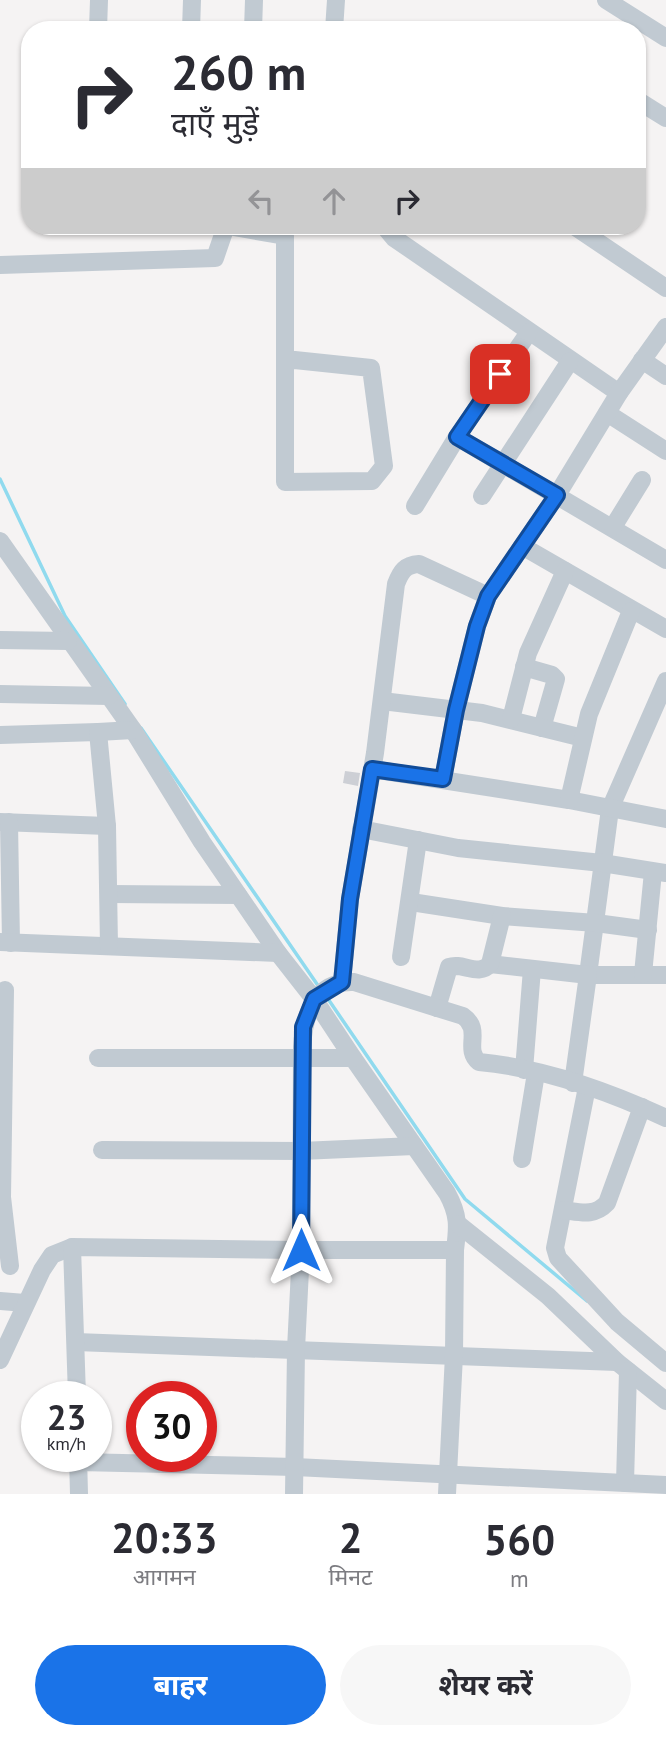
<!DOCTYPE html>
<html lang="hi">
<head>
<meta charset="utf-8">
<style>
	:root { --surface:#fff; --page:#f7f7f7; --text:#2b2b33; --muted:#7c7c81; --accent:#1a73e8 }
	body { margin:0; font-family:"PT Sans","Noto Sans Devanagari",sans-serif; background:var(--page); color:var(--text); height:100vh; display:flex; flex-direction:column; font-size:26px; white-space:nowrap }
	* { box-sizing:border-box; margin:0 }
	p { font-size:23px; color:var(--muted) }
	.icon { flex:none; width:38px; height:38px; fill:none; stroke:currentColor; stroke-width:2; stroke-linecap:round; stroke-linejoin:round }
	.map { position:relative; height:1494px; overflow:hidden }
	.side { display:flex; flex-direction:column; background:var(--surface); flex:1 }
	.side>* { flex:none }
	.top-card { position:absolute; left:21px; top:21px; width:625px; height:214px; border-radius:28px; box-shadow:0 2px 5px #0004; background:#fff; color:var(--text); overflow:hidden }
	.speed { position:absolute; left:21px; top:1381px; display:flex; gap:14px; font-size:35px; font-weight:700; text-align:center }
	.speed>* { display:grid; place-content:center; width:91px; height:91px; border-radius:50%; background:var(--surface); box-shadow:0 2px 5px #0004; line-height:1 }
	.speed small { font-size:18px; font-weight:400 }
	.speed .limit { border:10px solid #d22; background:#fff; color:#111 }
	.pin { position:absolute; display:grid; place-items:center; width:60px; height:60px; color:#fff; margin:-30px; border-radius:14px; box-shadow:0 4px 10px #0006 }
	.me { position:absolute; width:77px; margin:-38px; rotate:0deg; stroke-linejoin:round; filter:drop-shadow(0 0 5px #0008) }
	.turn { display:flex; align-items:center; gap:24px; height:147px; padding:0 35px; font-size:32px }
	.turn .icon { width:91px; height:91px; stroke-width:2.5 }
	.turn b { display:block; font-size:49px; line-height:60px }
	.lanes { display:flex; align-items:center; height:66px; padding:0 35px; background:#0003; justify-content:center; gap:35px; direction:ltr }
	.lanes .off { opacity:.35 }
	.eta { display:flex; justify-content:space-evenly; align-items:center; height:119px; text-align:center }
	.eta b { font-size:42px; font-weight:700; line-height:49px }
	.primary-button { display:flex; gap:14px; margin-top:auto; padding:14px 35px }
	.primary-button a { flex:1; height:80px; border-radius:42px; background:var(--accent); color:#fff; font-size:28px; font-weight:700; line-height:80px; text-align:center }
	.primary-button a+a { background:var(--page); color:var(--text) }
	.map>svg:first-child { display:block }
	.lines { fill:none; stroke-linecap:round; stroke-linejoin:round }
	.stream { stroke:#90daee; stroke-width:3.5 }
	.building { fill:#cdcfd5 }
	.minor { stroke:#c1cad2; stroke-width:18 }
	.route-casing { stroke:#114b97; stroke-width:18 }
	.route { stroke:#1a73e8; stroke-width:12 }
</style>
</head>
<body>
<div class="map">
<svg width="666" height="1494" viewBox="0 0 666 1494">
	<rect width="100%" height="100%" fill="#f5f3f3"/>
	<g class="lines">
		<g class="stream">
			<path d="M0,479L65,616L125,704"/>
			<path d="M141,728L319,987"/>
			<path d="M326,996L465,1199L587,1301"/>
		</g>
	</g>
	<path class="building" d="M345,771L360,773L358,786L343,783Z"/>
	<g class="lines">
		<g class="minor">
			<path d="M606,0L666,38"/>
			<path d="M98,30L99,0"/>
			<path d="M191,30L192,0"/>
			<path d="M253,30L254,0"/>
			<path d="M334,30L336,0"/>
			<path d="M637,100L666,118"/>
			<path d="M228,226L285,236V482L372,481L384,466L371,368L285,359"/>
			<path d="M384,226L394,238L619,393"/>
			<path d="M574,226L666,288"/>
			<path d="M0,265L215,258L226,226"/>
			<path d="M642,360L666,376"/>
			<path d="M607,413L666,451"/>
			<path d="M457,437L666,560"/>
			<path d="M482,496L570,361"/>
			<path d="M415,506L457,437L529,332"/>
			<path d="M613,527L642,480"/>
			<path d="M0,541L133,730L202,842L278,953L314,999L353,1058L447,1193C459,1215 458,1226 455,1250"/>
			<path d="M522,546L666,629"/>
			<path d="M0,640L68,641"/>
			<path d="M524,667L552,675L556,679L542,728"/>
			<path d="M666,681L610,809L588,975H666"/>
			<path d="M0,694L109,696"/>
			<path d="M382,701L482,713L583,738"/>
			<path d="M511,719L528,653L565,571"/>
			<path d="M0,735L98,732"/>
			<path d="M372,769L569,800L666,819"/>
			<path d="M443,779L456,710L477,626L488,596L557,495L619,393L666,327"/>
			<path d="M569,800L589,714L631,611"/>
			<path d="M0,822L107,826"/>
			<path d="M9,822L11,943"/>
			<path d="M361,829L458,848L602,863L666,873"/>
			<path d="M109,894L238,895"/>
			<path d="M411,902L502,916L596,923L648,930"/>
			<path d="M0,942L278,953"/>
			<path d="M109,946L107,826L98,732L133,730"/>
			<path d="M401,957L418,840"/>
			<path d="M490,964L588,975L573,1083"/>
			<path d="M643,974L653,872"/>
			<path d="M342,982L350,899L375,753L396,584C401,571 405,565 419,564L488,596"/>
			<path d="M5,990L2,1197L10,1266"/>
			<path d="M437,1008L449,967C462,962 479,977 490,964L502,916"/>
			<path d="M98,1058H353"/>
			<path d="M524,1070L532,969"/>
			<path d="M587,1087L555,1248L558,1258L617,1322L666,1363"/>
			<path d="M102,1150L301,1151L414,1146"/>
			<path d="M522,1159L536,1073"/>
			<path d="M563,1210C580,1212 594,1217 607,1203L642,1107"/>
			<path d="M458,1224L548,1296L617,1362L666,1401"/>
			<path d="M0,1301L25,1303"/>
			<path d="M76,1342L617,1362"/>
			<path d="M0,1360L42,1270L52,1255L72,1247"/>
			<path d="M77,1396L72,1247L301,1250H455L454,1355L447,1494"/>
			<path d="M78,1456L79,1494"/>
			<path d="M78,1462L295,1467L666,1485"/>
			<path d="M625,1483L628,1371"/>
			<path d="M294,1494L296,1349L301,1250L302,1047C304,1015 315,980 354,982L463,1016C483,1030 463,1049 479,1062C543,1068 608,1091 666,1118"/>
		</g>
	</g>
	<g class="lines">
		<g class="route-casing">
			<path id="route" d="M301,1250L303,1027L314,999L342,982L350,899L372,769L443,779L456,710L477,626L488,596L557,495L457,437L500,374"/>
		</g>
		<use href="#route" class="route"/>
	</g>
</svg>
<div class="speed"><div>23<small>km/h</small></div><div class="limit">30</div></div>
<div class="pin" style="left:500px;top:374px;background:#d93025"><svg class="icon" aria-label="arrive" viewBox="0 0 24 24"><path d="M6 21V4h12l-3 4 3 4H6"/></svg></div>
<svg class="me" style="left:301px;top:1250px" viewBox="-20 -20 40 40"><path d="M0-17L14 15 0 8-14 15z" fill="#1a73e8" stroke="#fff" stroke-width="4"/></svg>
<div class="top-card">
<div class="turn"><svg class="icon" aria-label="right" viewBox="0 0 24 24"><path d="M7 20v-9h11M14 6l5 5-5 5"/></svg><div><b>260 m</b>दाएँ मुड़ें</div></div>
<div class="lanes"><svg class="icon off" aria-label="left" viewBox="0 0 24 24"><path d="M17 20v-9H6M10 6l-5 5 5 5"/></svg><svg class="icon off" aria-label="ahead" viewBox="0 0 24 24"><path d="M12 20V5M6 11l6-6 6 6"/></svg><svg class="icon" aria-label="right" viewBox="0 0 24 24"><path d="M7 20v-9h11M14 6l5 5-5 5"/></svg></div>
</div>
</div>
<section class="side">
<div class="eta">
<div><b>20:33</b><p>आगमन</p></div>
<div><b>2</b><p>मिनट</p></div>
<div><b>560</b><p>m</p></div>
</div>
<div class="primary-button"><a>बाहर</a><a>शेयर करें</a></div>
</section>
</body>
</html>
